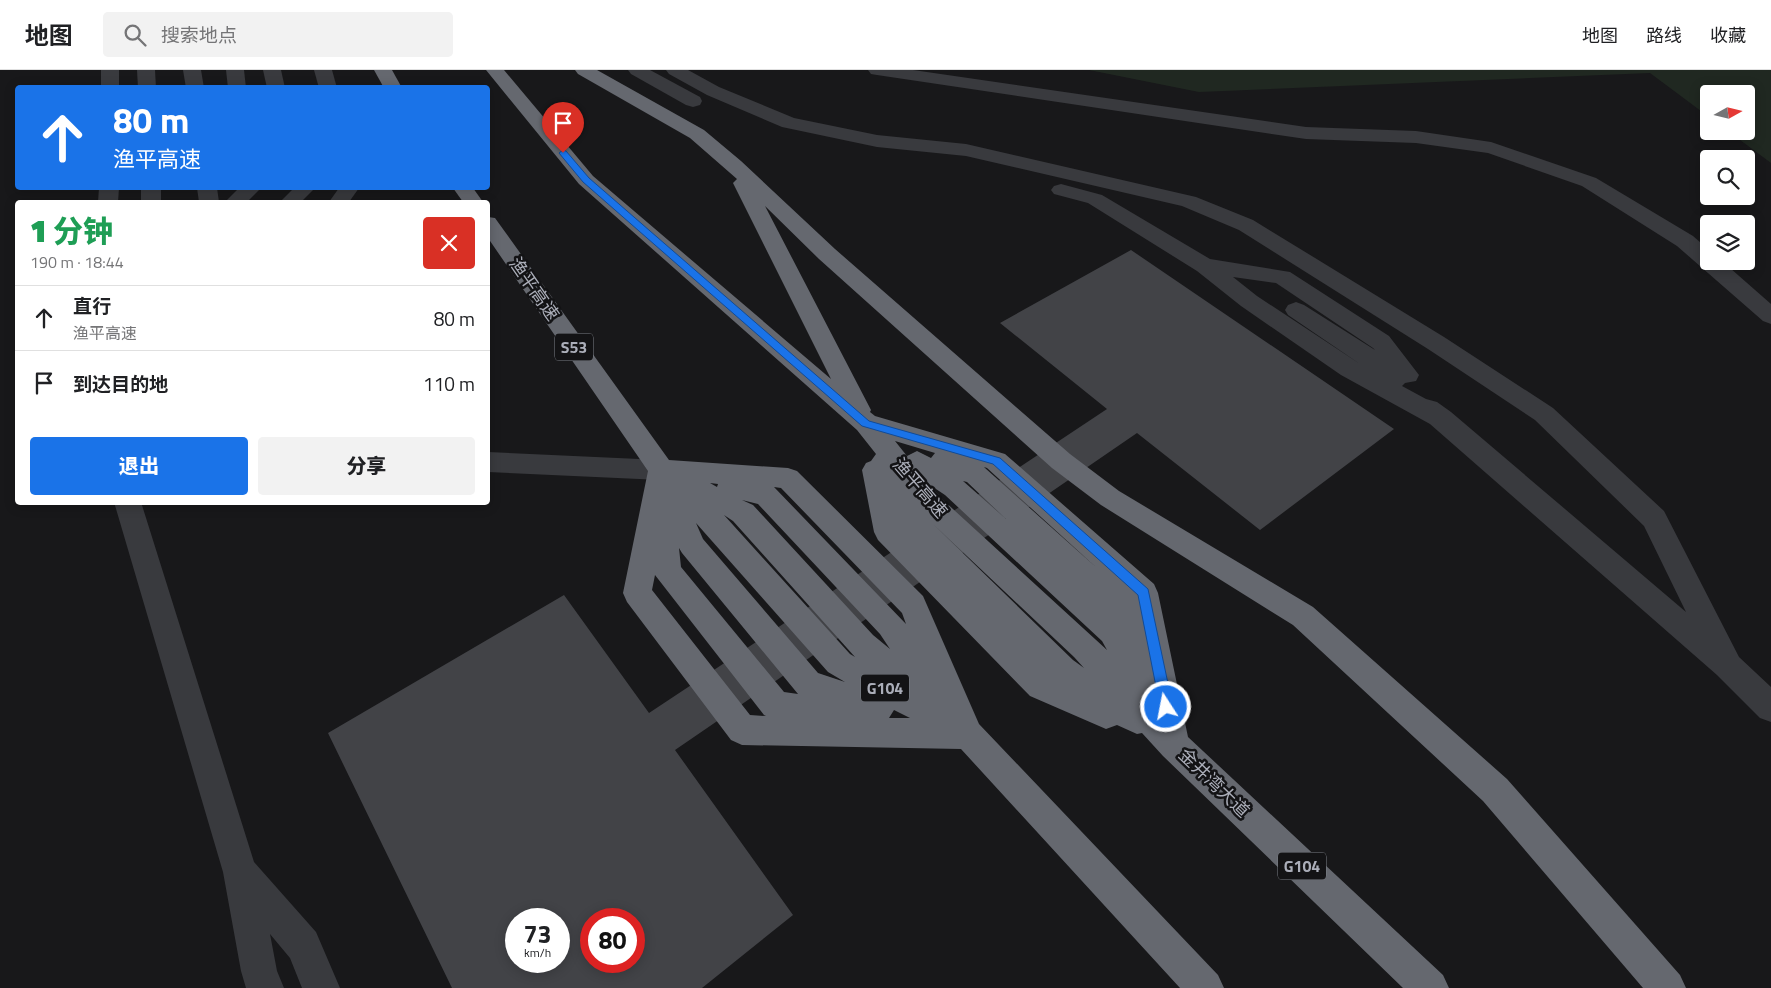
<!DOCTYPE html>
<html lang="zh">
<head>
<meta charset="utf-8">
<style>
	:root { --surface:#fff; --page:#f2f2f2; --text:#202124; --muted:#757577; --line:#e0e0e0; --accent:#1a73e8 }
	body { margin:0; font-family:"Titillium Web","Noto Sans SC",sans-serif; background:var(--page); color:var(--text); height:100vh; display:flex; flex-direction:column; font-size:19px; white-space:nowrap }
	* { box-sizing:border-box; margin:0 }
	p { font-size:16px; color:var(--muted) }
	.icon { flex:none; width:28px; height:28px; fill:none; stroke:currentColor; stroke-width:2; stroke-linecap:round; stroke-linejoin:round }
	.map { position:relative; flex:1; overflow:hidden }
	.panel { position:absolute; left:15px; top:130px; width:475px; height:305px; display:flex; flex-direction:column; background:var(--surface); border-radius:5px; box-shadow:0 2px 12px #0003 }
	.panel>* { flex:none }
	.hud { position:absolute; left:15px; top:15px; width:475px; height:105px; border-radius:5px; box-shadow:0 2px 12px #0003; background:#1a73e8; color:#fff; overflow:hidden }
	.needle { width:32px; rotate:82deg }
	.controls { position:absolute; left:1700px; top:15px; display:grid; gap:10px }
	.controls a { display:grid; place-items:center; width:55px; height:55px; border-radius:5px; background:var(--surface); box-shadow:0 2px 12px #0003; font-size:25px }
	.speed { position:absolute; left:505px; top:838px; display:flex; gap:10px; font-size:25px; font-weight:700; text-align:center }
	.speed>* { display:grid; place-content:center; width:65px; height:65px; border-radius:50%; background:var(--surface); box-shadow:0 2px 12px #0003; line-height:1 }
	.speed small { font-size:12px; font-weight:400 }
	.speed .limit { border:8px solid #d22; background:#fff; color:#111 }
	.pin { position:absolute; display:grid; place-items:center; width:42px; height:42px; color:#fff; margin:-51px -21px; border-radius:50% 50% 50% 0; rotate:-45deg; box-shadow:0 0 5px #0007 }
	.pin .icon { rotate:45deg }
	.me { position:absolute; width:55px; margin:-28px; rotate:349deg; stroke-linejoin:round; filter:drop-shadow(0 0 4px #0008) }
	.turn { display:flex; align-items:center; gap:18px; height:105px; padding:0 15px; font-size:22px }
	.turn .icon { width:65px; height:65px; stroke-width:2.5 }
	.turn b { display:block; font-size:35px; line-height:42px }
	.round { display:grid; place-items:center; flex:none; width:52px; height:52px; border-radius:5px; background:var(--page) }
	.overview { display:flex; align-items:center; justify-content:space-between; height:85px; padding:0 15px }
	h1 { font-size:30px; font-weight:800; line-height:38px; color:#1e9e55 }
	.button { display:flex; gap:10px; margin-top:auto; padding:10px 15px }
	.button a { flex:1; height:58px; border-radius:5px; background:var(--accent); color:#fff; font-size:20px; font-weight:800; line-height:58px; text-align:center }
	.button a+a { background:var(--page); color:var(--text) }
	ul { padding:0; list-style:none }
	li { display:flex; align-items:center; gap:15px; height:65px; padding:0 15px; border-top:1px solid var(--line) }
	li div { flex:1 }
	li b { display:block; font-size:19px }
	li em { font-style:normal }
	header { display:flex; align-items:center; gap:30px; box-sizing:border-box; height:70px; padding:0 25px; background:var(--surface); border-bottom:1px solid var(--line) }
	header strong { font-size:24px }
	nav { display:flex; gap:28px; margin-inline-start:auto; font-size:18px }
	.search { width:350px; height:45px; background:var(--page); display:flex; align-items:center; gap:12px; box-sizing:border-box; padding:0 18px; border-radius:5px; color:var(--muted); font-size:19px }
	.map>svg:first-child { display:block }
	.green { fill:#202821 }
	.building { fill:#424347; fill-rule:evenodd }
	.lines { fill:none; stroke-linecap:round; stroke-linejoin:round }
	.minor { fill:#393a3e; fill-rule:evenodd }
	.highway { fill:#65686f; fill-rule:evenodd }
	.route { fill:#1a73e8; stroke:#114b97 }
	.labels { text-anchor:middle; stroke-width:5; stroke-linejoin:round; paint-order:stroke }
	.shield { fill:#131315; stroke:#7d8088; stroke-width:1 }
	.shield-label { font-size:16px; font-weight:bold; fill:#abaeb9 }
	.street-label { font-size:18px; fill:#abaeb9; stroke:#131315 }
</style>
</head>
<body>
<header>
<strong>地图</strong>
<div class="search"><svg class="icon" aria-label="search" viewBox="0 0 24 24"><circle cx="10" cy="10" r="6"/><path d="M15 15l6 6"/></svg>搜索地点</div>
<nav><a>地图</a><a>路线</a><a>收藏</a></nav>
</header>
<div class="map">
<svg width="1771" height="918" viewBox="0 0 1771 918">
	<rect width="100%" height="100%" fill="#18181a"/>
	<path class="green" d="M1089,0H1771V93L1728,61H1746V24H1709V47L1650,3L1199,22Z"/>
	<path class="building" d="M1131,180L1394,359L1260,460L1137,363L675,680L793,845L702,918H452L328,663L564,525L649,643L1107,339L1000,253ZM516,849H559V891H516ZM591,849H634V891H591Z"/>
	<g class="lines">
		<g class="minor">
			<rect x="101" y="0" width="18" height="18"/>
			<path d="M137,0H155L156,18H138Z"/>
			<path d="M183,0H201L204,18H186Z"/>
			<path d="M226,0H244L246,18H228Z"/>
			<path d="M263,0H281L285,18H267Z"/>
			<path d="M314,0H332L337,18H319Z"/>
			<path d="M628,0H650L700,27L702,31L700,35L693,37L686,35L631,4Z"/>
			<path d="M666,0H688L719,17L794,48L877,65L966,74L1196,127L1253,150L1444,267L1553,338L1664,441L1739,587L1771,617V652L1760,648L1717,605L1430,354L1341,305L1241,236L1197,201L1088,133L1054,124L1051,120L1054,116L1061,114L1102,125L1210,189L1290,202L1389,266L1419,305L1416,311L1405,313L1402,316L1426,329L1437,332L1451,342L1686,542L1644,456L1535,350L1428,279L1239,160L1182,136L966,86L877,77L782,57L707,25L669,4ZM1233,207L1276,213L1373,278L1375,280L1304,235L1296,232L1288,235L1285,240L1288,245L1360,294L1257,226Z"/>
			<path d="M868,0H913L1306,57L1416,61L1491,72L1596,108L1693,166L1709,180V191H1722L1771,234V254L1763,251L1677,176L1582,116L1488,83L1416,73L1306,69L877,5L871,4Z"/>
			<path d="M99,118H119L118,132H98Z"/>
			<rect x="141" y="118" width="20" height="14"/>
			<path d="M197,118H217L219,132H199Z"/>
			<path d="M239,118H261L247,132H225Z"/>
			<path d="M294,118H315L301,132H280Z"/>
			<path d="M339,118H359L349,132H329Z"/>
			<path d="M488,382L661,390L670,393L674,400L670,407L661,410L488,402Z"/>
			<path d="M114,432H141L254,792L316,862L340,918H302L290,888L270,864L277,901L284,918H246L241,901L223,802Z"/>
		</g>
		<g class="highway">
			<path d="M374,0H392L402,18H384Z"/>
			<path d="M486,0H504L593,106L831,309L733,113L737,109L690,68L578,4L575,0H597L704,60L741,91L835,179L1070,384L1119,421L1313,537L1507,709L1680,905L1686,918H1643L1483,731L1293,555L1101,435L1052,398L819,189L765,136L871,340L870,342L875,346L1005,384L1154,514L1158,523L1188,667L1443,905L1449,918H1403L1163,686L1142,663L1137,664L1117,655L1106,659L1030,626L878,470L874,462L862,400L866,393L871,391L876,384L857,360L579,114ZM895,371L935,383L931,388L917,381L907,386ZM984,397L987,398L1098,499L985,398ZM963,411L967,412L1006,449ZM930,415L945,425L1102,571L1107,580L942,429ZM933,454L1074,587L1084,598L1073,590Z"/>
			<path d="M453,118H473L483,132H463Z"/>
			<path d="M488,147L495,148L669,390L788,398L797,401L923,526L979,654L1218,905L1224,918H1180L961,679L742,675L731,670L627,532L623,523L648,401L488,168ZM710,413L718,414L717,417ZM774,417L781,418L902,543L906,554ZM742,430L758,434L880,564L890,579L873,565L753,435ZM724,445L733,451L855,587L850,584ZM696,453L828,602L845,612L818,603L703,469ZM679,478L682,483L798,624L784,622L681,497ZM655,505L764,645L766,646L750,645L652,520ZM894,640L910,648H889Z"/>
		</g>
	</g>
	<path class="route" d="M563,80L566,81L589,108L869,351L1000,388L1148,519L1173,637L1171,641L1166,643L1162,641L1160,637L1138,525L993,394L862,356L583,112L559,83Z"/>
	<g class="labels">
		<g class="shield">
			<rect x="555" y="263.5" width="38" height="27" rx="4"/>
			<rect x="861" y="604.5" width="48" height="27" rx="4"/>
			<rect x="1278" y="782.5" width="48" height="27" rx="4"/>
		</g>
		<g class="shield-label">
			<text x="574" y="283">S53</text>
			<text x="885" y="624">G104</text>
			<text x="1302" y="802">G104</text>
		</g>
		<g class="street-label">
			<text transform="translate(534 219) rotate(55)" y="6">渔平高速</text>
			<text transform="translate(920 418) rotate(49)" y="6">渔平高速</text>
			<text transform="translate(1214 713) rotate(44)" y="6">金井湾大道</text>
		</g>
	</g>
</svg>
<div class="controls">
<a><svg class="needle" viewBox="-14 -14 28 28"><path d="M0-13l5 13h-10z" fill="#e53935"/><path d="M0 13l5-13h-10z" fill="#757577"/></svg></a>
<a><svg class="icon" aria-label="search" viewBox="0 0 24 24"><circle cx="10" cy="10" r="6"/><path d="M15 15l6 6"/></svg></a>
<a><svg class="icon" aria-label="layers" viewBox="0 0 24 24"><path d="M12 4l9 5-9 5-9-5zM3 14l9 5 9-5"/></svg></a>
</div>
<div class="speed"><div>73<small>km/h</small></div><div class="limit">80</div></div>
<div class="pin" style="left:563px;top:83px;background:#d93025"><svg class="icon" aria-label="arrive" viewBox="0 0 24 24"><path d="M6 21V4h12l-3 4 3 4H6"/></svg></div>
<svg class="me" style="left:1166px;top:637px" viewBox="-20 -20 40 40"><circle r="17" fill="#1a73e8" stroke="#fff" stroke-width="3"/><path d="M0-11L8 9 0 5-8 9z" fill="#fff"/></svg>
<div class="hud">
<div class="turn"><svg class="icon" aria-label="ahead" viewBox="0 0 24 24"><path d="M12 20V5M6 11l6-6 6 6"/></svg><div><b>80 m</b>渔平高速</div></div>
</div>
<section class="panel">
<div class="overview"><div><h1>1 分钟</h1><p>190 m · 18:44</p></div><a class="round" style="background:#d93025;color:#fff"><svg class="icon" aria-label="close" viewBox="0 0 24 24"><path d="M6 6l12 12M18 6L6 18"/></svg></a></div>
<ul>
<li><svg class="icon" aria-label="ahead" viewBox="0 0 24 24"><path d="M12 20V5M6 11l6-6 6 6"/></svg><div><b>直行</b><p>渔平高速</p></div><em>80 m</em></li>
<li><svg class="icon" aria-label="arrive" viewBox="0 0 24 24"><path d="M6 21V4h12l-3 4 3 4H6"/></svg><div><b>到达目的地</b></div><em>110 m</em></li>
</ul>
<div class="button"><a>退出</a><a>分享</a></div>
</section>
</div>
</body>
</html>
